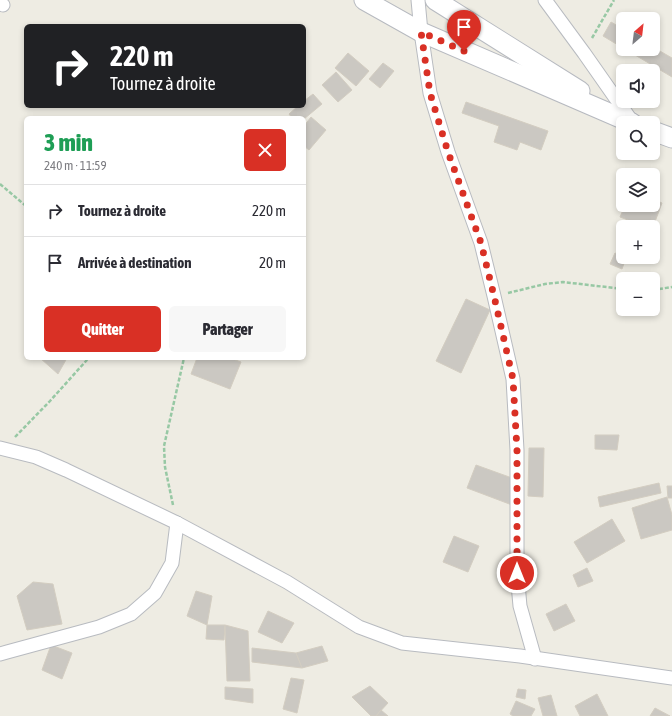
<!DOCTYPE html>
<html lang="fr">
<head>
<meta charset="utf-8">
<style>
	:root { --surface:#fff; --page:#f7f7f7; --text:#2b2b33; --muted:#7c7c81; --line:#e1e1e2; --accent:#d93025 }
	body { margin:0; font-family:"Asap Condensed",sans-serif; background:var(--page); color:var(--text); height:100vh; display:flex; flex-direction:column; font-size:15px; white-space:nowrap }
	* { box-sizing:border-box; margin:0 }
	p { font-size:13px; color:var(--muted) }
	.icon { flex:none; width:22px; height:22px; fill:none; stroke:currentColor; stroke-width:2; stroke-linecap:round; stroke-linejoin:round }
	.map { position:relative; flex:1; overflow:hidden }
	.sheet { position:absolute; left:24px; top:116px; width:282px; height:244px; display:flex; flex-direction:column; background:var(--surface); border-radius:6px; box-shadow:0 2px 6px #0003 }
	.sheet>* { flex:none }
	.top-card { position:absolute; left:24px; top:24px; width:282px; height:84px; border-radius:6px; box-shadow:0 2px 6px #0003; background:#202124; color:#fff; overflow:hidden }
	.needle { width:26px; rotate:28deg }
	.fabs { position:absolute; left:616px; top:12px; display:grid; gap:8px }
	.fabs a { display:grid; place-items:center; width:44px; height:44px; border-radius:6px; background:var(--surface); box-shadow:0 2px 6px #0003; font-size:20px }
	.pin { position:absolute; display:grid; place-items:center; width:34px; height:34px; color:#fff; margin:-41px -17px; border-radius:50% 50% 50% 0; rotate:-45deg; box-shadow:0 0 4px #0007 }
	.pin .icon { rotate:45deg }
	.me { position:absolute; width:44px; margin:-22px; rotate:0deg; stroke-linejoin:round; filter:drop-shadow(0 0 3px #0008) }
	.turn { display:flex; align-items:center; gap:14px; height:84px; padding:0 20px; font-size:18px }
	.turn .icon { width:52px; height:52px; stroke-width:2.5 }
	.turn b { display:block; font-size:28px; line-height:34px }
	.round { display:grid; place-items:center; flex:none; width:42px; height:42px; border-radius:6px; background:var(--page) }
	.head { display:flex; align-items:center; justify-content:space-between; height:68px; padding:0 20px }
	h1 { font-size:24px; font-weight:800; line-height:30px; color:#1e9e55 }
	.action { display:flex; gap:8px; margin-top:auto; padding:8px 20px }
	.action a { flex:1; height:46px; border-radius:6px; background:var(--accent); color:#fff; font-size:16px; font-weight:800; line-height:46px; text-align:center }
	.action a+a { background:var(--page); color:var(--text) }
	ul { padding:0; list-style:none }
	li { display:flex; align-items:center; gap:12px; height:52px; padding:0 20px; border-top:1px solid var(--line) }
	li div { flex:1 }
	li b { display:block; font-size:15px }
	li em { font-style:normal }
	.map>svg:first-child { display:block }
	.building { fill:#cbc8c2; stroke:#d3cdc1 }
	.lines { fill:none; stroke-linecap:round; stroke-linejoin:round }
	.street-casing { stroke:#b8bbc0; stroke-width:15 }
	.secondary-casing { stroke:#b7bac0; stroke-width:21 }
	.path { stroke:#97c8a4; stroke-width:2.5; stroke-dasharray:4 2; stroke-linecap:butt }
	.street { stroke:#fff; stroke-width:13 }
	.secondary { stroke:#fff; stroke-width:19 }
	.route { stroke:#d93025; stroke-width:7; stroke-dasharray:0 12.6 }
</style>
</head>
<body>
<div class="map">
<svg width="672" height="716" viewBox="0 0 672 716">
	<rect width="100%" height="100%" fill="#eeece3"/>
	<g class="building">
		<path d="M611,22L623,29V48L603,36Z"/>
		<path d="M653,47L672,58V77L625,49H653Z"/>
		<path d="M348,53L369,71L356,86L335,68Z"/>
		<path d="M383,63L394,71L380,88L369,79Z"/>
		<path d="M336,72L352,90L338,102L322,85Z"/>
		<path d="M313,94L322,104L304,119V118H292L289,114L298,106H304V101Z"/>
		<path d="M466,102L548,131L541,150L520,142L517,150L494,142L499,126L462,113Z"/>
		<path d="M311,117L326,130L309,150L304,146V126Z"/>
		<path d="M653,199L662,203L653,227H647L620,217L625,205H653Z"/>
		<path d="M615,253L623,256V257L626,258L622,269L610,264Z"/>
		<path d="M466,299L490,310L461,373L436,361Z"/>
		<path d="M40,358H67L58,374Z"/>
		<path d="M197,358H230L241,362L230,389L191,374Z"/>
		<path d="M595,435H619L617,450L595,449Z"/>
		<path d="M529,448H544L543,497L528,496Z"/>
		<path d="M476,465L512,478V505L467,488Z"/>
		<path d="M659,483L661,493L600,507L598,497Z"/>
		<path d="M667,486H672V498H668Z"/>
		<path d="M667,497L672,515V530L641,539L632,508Z"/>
		<path d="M612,519L625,541L587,563L574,542Z"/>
		<path d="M454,536L479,546L468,572L443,562Z"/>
		<path d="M587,568L593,581L578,587L573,575Z"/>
		<path d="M33,582L53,584L62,624L27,630L17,596Z"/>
		<path d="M196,591L212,596L207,625L187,616Z"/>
		<path d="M566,604L575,621L554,631L546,614Z"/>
		<path d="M268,611L294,623L282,643L258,632Z"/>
		<path d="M207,625H225L224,640L206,639Z"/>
		<path d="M225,625L248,631L250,681H227Z"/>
		<path d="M51,645L72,653L62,679L42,670Z"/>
		<path d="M322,646L328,661L302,668L296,653Z"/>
		<path d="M252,648L296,653L302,668L252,662Z"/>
		<path d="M291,678L304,680L297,713L283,709Z"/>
		<path d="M370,686L388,703L376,716H371L352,697Z"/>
		<path d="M225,687L253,689V703L225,699Z"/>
		<path d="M518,689L526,690L525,699L516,697Z"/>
		<path d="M597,694L608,716H580L575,706Z"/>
		<path d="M551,695L557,716H543L538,698Z"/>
		<path d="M516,701L535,709L531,716H513L510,714Z"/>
		<path d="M655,708L670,716H650Z"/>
		<path d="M381,710L388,716H376Z"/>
	</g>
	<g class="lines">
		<g class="street-casing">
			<g id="street">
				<path d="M418,0L421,32L430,93L448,152L481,243L494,296L513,379L517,450V573L520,606L535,659"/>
				<path d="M545,0L584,53L633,123"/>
				<path d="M0,4L3,5"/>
				<path d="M0,448L36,457L66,470L177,523L287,582L359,627L402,643L520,656L672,678"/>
				<path d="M0,654L7,652L99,627L131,614L155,593L172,563L177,523"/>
			</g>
		</g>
		<g class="secondary-casing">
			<g id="secondary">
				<path d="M364,0L421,32L632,123"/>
				<path d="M435,0L580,91"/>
				<path d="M653,131L672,138"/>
			</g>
		</g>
		<g class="path">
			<path d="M592,38L614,0"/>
			<path d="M0,184L26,206"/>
			<path d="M653,290L672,287"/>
			<path d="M508,293L545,284L563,282L623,289"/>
			<path d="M15,437L50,401L86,361L88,358"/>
			<path d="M173,505L165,467L164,446L184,358"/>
		</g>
		<use href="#street" class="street"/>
		<use href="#secondary" class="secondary"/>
	</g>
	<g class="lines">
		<path class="route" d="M464,51L421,32L430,93L448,152L481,243L494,296L513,379L517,450V573"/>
	</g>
</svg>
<div class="fabs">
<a><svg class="needle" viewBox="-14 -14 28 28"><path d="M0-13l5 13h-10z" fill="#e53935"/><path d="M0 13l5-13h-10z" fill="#7c7c81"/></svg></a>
<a><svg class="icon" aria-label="sound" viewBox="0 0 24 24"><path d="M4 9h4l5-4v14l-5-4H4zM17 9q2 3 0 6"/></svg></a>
<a><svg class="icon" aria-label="search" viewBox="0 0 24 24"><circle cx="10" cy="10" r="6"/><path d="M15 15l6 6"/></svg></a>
<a><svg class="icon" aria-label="layers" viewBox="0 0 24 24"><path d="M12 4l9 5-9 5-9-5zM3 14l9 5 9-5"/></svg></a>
<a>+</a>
<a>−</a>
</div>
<div class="pin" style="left:464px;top:51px;background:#d93025"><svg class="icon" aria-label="arrive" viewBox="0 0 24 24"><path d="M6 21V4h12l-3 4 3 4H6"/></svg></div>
<svg class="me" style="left:517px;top:573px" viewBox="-20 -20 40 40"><circle r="17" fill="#d93025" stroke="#fff" stroke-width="3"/><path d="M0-11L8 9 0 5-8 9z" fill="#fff"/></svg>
<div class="top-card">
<div class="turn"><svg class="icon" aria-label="right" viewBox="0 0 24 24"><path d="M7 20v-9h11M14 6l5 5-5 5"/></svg><div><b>220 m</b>Tournez à droite</div></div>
</div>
<section class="sheet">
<div class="head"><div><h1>3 min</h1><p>240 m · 11:59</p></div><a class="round" style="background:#d93025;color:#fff"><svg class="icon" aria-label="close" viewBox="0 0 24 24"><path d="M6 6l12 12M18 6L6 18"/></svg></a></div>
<ul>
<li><svg class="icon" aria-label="right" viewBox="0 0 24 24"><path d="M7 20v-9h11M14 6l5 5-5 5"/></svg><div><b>Tournez à droite</b></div><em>220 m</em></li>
<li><svg class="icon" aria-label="arrive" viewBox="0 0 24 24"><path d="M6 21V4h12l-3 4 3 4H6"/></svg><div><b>Arrivée à destination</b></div><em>20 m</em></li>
</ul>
<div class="action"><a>Quitter</a><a>Partager</a></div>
</section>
</div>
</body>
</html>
